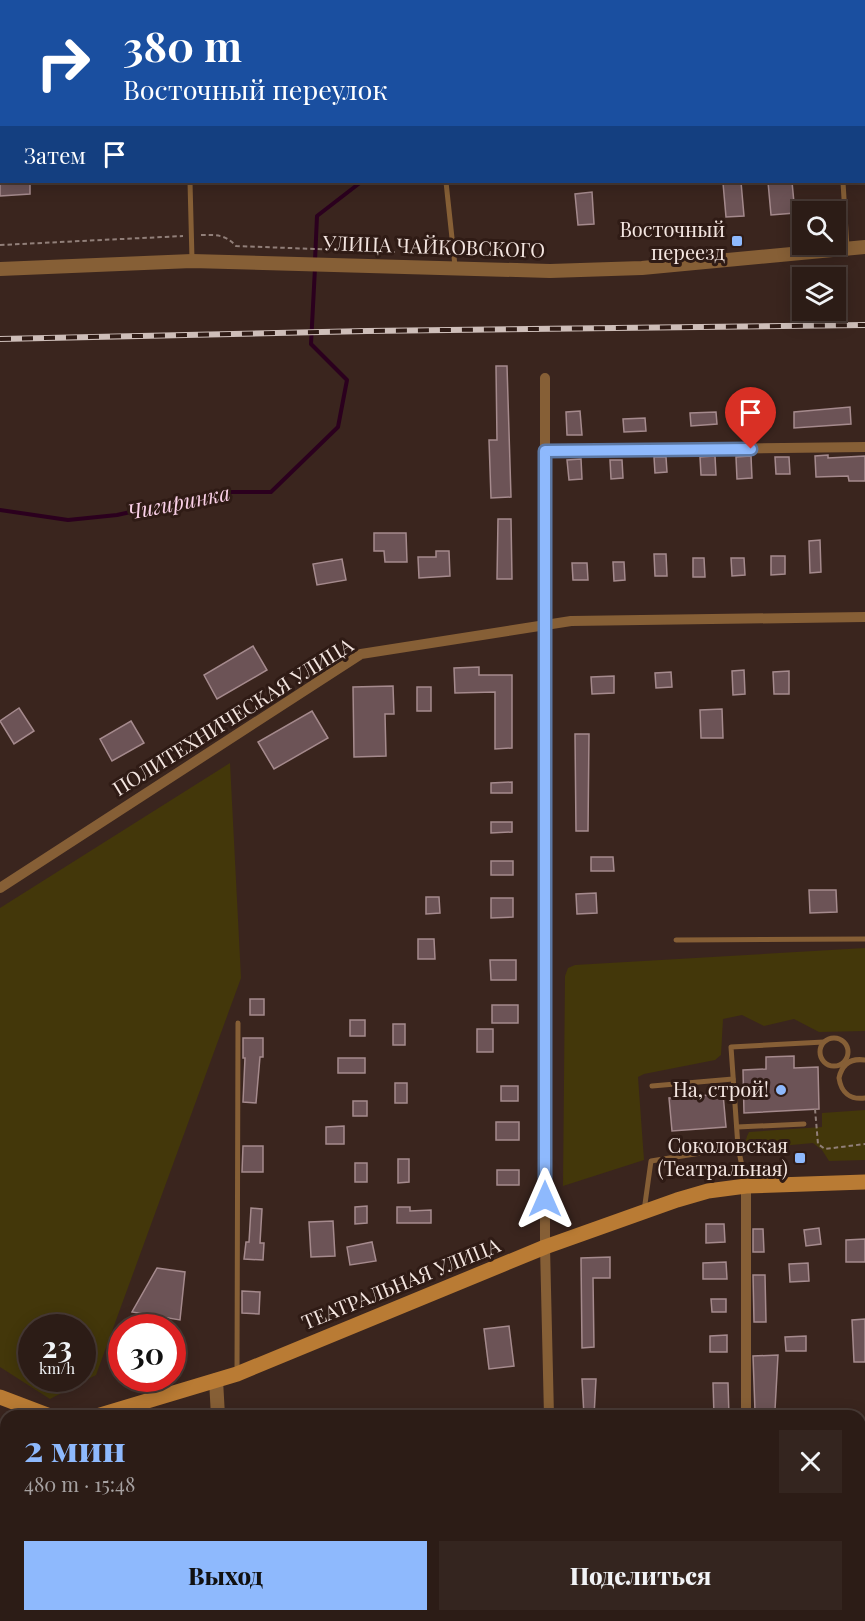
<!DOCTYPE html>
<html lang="ru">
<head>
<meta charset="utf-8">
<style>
	:root { --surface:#2c1c16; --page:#34251f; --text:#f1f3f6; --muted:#a6a1a1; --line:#483a35; --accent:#8eb9fd }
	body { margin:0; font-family:"Playfair Display",serif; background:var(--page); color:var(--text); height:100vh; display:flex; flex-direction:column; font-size:22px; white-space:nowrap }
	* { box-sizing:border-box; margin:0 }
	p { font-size:20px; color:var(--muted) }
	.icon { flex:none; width:33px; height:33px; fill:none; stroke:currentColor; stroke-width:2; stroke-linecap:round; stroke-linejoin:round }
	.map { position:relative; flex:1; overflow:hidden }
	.sheet { position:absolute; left:0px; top:1410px; width:866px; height:212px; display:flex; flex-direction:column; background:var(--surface); border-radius:18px 18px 0 0; box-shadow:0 3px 15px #0003,0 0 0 2px var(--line) }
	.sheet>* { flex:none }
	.hud { position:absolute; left:0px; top:0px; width:866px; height:183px; box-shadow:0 3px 15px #0003,0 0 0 2px var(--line); background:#1a4fa0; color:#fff; overflow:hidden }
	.controls { position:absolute; left:792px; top:201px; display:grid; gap:12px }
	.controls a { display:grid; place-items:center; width:54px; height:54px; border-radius:0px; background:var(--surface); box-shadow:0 3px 15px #0003,0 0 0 2px var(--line); font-size:30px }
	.speed { position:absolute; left:18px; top:1314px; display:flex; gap:12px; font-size:30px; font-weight:700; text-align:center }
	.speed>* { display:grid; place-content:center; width:78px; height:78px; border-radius:50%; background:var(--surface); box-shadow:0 3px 15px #0003,0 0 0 2px var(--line); line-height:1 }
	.speed small { font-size:15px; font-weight:400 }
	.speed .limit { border:9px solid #d22; background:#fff; color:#111 }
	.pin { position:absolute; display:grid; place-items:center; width:51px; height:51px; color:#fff; margin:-62px -26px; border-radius:50% 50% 50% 0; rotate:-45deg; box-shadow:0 0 6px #0007 }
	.pin .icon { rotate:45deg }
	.me { position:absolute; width:66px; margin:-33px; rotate:0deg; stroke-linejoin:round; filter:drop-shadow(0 0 4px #0008) }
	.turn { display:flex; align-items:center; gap:21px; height:126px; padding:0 24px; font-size:27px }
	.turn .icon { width:78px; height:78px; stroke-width:2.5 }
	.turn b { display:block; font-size:42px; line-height:51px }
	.then { display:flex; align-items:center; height:57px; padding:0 24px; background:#0003; gap:12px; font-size:22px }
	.round { display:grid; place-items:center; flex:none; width:63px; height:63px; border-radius:0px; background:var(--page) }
	.overview { display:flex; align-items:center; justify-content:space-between; height:102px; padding:0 24px }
	h1 { font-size:36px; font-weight:800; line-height:45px; color:var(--accent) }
	.cta { display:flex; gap:12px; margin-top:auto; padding:12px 24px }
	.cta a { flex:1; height:69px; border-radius:0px; background:var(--accent); color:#111; font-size:24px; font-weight:800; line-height:69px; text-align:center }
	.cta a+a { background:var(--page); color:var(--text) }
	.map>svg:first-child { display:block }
	.green { fill:#43370a; fill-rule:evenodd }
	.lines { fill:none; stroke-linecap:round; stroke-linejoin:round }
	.stream { stroke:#2b001e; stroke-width:4 }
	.building { fill:#6c5356; stroke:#a58a8d; stroke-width:1.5 }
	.path { stroke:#917f79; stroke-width:2; stroke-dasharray:4.5 3; stroke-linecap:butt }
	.service { stroke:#865f36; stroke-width:5 }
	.minor { stroke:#865f36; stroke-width:10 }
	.tertiary { stroke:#865f36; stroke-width:14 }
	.secondary { stroke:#b97b34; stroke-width:15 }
	.rail-casing { stroke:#cebeb9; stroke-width:6 }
	.rail { stroke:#2f1b15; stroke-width:4; stroke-dasharray:11; stroke-linecap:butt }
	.route-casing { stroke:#5c78a4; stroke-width:15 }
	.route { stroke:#8eb9fd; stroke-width:10 }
	.poi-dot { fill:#8eb9fd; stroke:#2f1b15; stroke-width:2 }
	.labels { text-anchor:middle; stroke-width:6; stroke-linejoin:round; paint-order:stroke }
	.poi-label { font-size:20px; fill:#f3e5e0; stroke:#2f1b15; text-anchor:end }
	.street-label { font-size:20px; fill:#f3e5e0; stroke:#2f1b15 }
	.water-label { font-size:21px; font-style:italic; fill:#fbd1e9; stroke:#2f1b15 }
</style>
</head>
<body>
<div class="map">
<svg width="865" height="1621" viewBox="0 0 865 1621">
	<rect width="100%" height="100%" fill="#3a251e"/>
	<g class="green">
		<path d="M230,763L241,978L96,1375L50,1399L0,1367V908ZM32,1328H82V1378H32Z"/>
		<path d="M865,948V1031L819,1032L794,1019L764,1026L742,1015L723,1019L721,1055L715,1060L644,1074L638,1077L644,1160L563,1186L565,976L568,968L575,965Z"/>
		<path d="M865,1110V1160L829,1161L822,1150L813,1143L749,1149C744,1143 746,1138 749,1132L822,1127V1113Z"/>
	</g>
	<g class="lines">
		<g class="stream">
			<path d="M494,0L495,2"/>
			<path d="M315,261L317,216L361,182"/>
			<path d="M0,510L68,520L117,515L221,492H271L338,427L347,380L311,344L315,268"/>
		</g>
	</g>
	<g class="building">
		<path d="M0,182H30V194L0,196Z"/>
		<path d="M741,182L744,216L726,217L723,183Z"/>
		<path d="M768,182H792L795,213L771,215Z"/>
		<path d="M592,192L594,224L578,225L575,194Z"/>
		<path d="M496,366H507L511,497L491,498L489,440H497Z"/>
		<path d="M850,407L851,424L794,428V412Z"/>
		<path d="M580,411L582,435H567L566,412Z"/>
		<path d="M752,411V427L737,428L736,412Z"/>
		<path d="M716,412L717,424L691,426L690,413Z"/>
		<path d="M645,418L646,431L624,432L623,419Z"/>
		<path d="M828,455V458L865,456V481H849L848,476L816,477L815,456Z"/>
		<path d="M715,456L716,475H701L700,457Z"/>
		<path d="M751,456L752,478L737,479L736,457Z"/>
		<path d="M654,457H666L667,472L655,473Z"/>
		<path d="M775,457H789L790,474H776Z"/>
		<path d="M581,459L582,479L569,480L567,460Z"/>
		<path d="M610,460H622L623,478L611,479Z"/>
		<path d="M498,519H511L512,579H497Z"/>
		<path d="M374,533H406L407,562H385L384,551H374Z"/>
		<path d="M820,540L821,572L810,573L809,541Z"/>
		<path d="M436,551H449L450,576L419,578L418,557H436Z"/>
		<path d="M654,554H666L667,576H655Z"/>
		<path d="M771,556H785V574L771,575Z"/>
		<path d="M693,558H704L705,577H693Z"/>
		<path d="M731,558H744L745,575L732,576Z"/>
		<path d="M342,559L346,580L317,585L313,564Z"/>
		<path d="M613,562H624L625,580L614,581Z"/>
		<path d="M572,563H587L588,580H573Z"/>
		<path d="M253,646L267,670L217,699L204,675Z"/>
		<path d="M479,667V675H512V748L495,749V692L455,693L454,668Z"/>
		<path d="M744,670L745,694L733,695L732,671Z"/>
		<path d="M789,671V694H774L773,672Z"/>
		<path d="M671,672L672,687L656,688L655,673Z"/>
		<path d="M614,676V693L592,694L591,677Z"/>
		<path d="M393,686L394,714H385L386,756L354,757L353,687Z"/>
		<rect x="417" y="687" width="14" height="24"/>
		<path d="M19,708L34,731L14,744L0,721Z"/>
		<path d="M722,709L723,738H701L700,710Z"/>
		<path d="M312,711L328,738L274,769L258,742Z"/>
		<path d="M131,721L144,743L112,761L100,739Z"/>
		<path d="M575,734H589L588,831H576Z"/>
		<path d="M512,782V793H491V783Z"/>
		<path d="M491,822H512V832L491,833Z"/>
		<path d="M591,857H613L614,871H591Z"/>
		<rect x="491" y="861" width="22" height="14"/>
		<path d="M809,890H836L837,912L810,913Z"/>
		<path d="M596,893L597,913L577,914L576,894Z"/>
		<path d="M426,897H439L440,913L426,914Z"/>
		<path d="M491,898H513V917L491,918Z"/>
		<path d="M418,939H434L435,959H418Z"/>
		<path d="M490,960H516V980H491Z"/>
		<rect x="250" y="999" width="14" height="16"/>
		<rect x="492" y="1005" width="26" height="18"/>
		<rect x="350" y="1020" width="15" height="16"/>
		<rect x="393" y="1024" width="12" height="21"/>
		<rect x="477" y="1029" width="16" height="23"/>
		<path d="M243,1038H263V1057H260L256,1103L243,1102L245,1058H243Z"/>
		<path d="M794,1056V1068L818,1067L819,1109L744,1113L743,1070L766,1069V1057Z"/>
		<rect x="338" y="1058" width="27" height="15"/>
		<rect x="395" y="1083" width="12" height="20"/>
		<rect x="501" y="1086" width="17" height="15"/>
		<path d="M723,1094L726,1127L672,1131L669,1098Z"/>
		<rect x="353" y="1101" width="14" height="15"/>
		<rect x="496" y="1122" width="23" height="18"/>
		<path d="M344,1126V1144H326V1127Z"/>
		<path d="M243,1146H263V1172H242Z"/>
		<path d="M398,1159H409V1182L398,1183Z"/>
		<rect x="355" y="1163" width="12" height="19"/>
		<rect x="497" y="1170" width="22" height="15"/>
		<path d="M367,1206V1223L355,1224V1207Z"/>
		<path d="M397,1207H410V1211L431,1210V1223H397Z"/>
		<path d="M251,1208L262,1209L260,1243H264L263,1260L244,1259L246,1242H249Z"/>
		<path d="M333,1221L335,1256L311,1257L309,1222Z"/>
		<path d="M706,1224H724L725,1242L706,1243Z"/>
		<path d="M819,1228L821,1244L806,1246L804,1230Z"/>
		<path d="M753,1229H763L764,1252H753Z"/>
		<path d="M865,1239V1262H846V1240Z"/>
		<path d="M372,1242L376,1261L350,1265L347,1247Z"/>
		<path d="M610,1257V1278H593L594,1347L582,1348L581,1258Z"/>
		<path d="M726,1262L727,1279H703V1263Z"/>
		<path d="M808,1263L809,1281L790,1282L789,1264Z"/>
		<path d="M157,1268L185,1272L180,1320L132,1312Z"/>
		<path d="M753,1275H765L766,1322H754Z"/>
		<path d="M242,1291L260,1292L259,1314L242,1313Z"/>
		<path d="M711,1299H726V1312H712Z"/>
		<path d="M865,1319V1362H854L852,1320Z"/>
		<path d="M509,1326L514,1366L489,1369L484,1329Z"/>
		<path d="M727,1335V1352H710V1336Z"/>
		<path d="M806,1336V1351H786L785,1337Z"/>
		<path d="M778,1355L775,1410L755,1411L753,1356Z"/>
		<path d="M582,1379H596L594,1416H584Z"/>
		<path d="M713,1383H728L729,1416H714Z"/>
	</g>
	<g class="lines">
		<g class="path">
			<path d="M201,235C216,235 225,234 236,246L395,252"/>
			<path d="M0,245L183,236"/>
			<path d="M815,1109L818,1144L825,1149L865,1144"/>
		</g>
		<g class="service">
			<path d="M431,0V2"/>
			<path d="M644,0V2"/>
			<path d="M241,2L242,0"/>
			<path d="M839,2L840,0"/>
			<path d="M0,115H2"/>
			<path d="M190,182L192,259"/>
			<path d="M446,182L455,266"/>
			<path d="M843,182L847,248"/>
			<path d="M676,940L865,939"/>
			<circle cx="834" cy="1052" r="14"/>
			<path d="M865,1060C851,1058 842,1064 839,1078C841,1092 850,1100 865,1098"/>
			<path d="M652,1086L733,1079"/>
			<path d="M737,1127L804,1124"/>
			<path d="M746,1185L738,1147L731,1047L824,1042"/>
			<path d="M644,1211L651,1161L738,1147"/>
			<path d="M237,1373L238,1023"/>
		</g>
		<g class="minor">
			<path d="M545,378V1247L549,1416"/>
			<path d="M545,451L865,447"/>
			<path d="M0,888L361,654L571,621L865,617"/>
			<path d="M746,1186V1416"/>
			<path d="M860,1568H865"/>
			<path d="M554,1616V1621"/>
		</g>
		<g class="tertiary">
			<path d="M0,269L192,261L550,271L642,268L865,247"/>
			<path d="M216,1380L218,1416"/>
			<path d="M225,1616L226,1621"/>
		</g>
		<g class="secondary">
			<path d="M0,1397L50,1416"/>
			<path d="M97,1416L237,1374L545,1247L677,1200L708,1191L746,1186L865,1182"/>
		</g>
		<g class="rail-casing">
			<path id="rail" d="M0,339L367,331L865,325"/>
		</g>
		<use href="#rail" class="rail"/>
	</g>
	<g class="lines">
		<g class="route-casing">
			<path id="route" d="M545,1199V451L751,449"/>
		</g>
		<use href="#route" class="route"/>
	</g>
	<g class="poi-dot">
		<rect x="731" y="235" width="12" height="12" rx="3"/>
		<circle cx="781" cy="1090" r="6"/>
		<rect x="794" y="1152" width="12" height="12" rx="3"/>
	</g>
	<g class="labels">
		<g class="poi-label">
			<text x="725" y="237">Восточный<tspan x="725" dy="23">переезд</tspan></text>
			<text x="769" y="1097">На, строй!</text>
			<text x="788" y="1153">Соколовская<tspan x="788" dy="23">(Театральная)</tspan></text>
		</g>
		<g class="street-label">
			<text transform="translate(434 247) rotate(2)" y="7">УЛИЦА ЧАЙКОВСКОГО</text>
			<text transform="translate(233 717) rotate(-32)" y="7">ПОЛИТЕХНИЧЕСКАЯ УЛИЦА</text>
			<text transform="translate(401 1284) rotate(-22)" y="7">ТЕАТРАЛЬНАЯ УЛИЦА</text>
		</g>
		<g class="water-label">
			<text transform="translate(179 503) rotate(-11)" y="7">Чигиринка</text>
		</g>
	</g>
</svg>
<div class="controls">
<a><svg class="icon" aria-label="search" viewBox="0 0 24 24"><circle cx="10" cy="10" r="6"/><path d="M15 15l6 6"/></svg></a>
<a><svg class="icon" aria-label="layers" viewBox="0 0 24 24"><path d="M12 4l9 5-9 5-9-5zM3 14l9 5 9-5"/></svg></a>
</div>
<div class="speed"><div>23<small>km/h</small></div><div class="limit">30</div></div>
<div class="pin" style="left:751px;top:449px;background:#d93025"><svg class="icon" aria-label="arrive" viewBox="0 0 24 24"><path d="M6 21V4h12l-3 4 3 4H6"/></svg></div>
<svg class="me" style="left:545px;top:1199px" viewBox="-20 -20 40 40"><path d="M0-17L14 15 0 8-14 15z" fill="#8eb9fd" stroke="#fff" stroke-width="4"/></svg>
<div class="hud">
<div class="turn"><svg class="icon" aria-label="right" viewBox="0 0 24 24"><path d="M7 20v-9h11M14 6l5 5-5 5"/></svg><div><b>380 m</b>Восточный переулок</div></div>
<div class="then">Затем<svg class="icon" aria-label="arrive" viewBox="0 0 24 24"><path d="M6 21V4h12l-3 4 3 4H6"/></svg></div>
</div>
<section class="sheet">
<div class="overview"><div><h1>2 мин</h1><p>480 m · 15:48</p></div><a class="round"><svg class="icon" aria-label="close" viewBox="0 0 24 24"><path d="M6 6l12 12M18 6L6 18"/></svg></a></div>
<div class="cta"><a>Выход</a><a>Поделиться</a></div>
</section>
</div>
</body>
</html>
